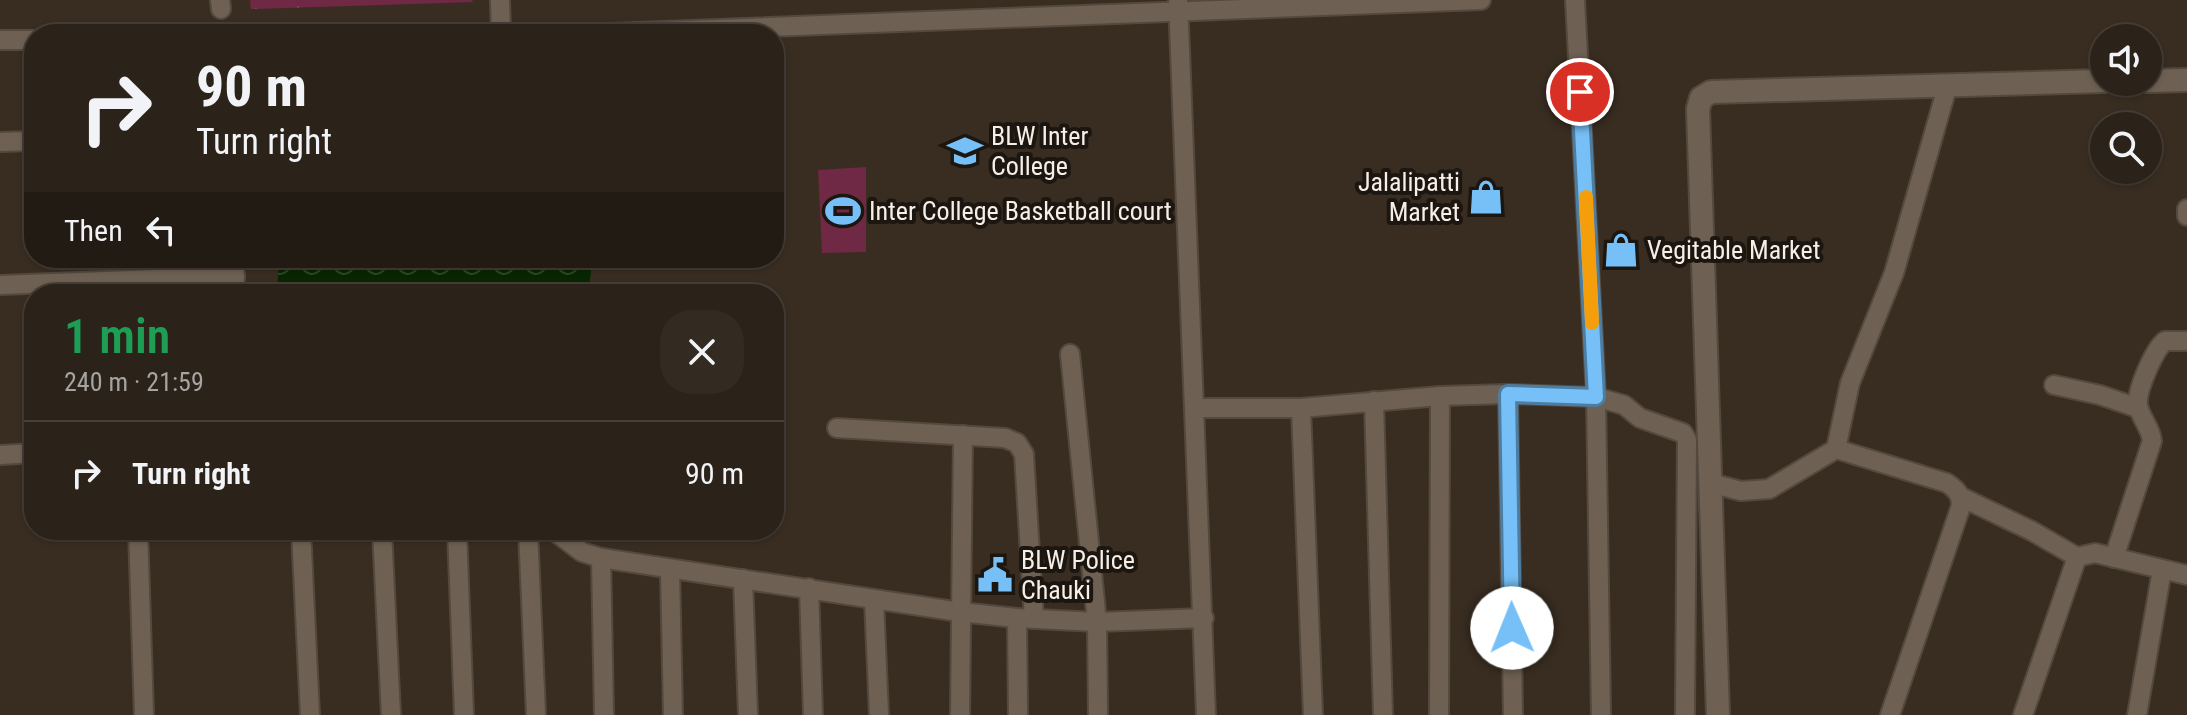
<!DOCTYPE html>
<html lang="en">
<head>
<meta charset="utf-8">
<style>
	:root { --surface:#2b2219; --page:#332a22; --text:#f1f3f6; --muted:#a6a4a2; --line:#473f38 }
	body { margin:0; font-family:"Roboto Condensed",sans-serif; background:var(--page); color:var(--text); height:100vh; display:flex; flex-direction:column; font-size:30px; white-space:nowrap }
	* { box-sizing:border-box; margin:0 }
	p { font-size:26px; color:var(--muted) }
	.icon { flex:none; width:44px; height:44px; fill:none; stroke:currentColor; stroke-width:2; stroke-linecap:round; stroke-linejoin:round }
	.map { position:relative; flex:1; overflow:hidden }
	.panel { position:absolute; left:24px; top:284px; width:760px; height:256px; display:flex; flex-direction:column; background:var(--surface); border-radius:32px; box-shadow:0 2px 6px #0004,0 0 0 2px var(--line) }
	.panel>* { flex:none }
	.banner { position:absolute; left:24px; top:24px; width:760px; height:244px; border-radius:32px; box-shadow:0 2px 6px #0004,0 0 0 2px var(--line); background:#2b2219; color:var(--text); overflow:hidden }
	.fabs { position:absolute; left:2090px; top:24px; display:grid; gap:16px }
	.fabs a { display:grid; place-items:center; width:72px; height:72px; border-radius:50%; background:var(--surface); box-shadow:0 2px 6px #0004,0 0 0 2px var(--line); font-size:40px }
	.pin { position:absolute; display:grid; place-items:center; width:68px; height:68px; color:#fff; margin:-34px; border:4px solid #fff; border-radius:50%; box-shadow:0 2px 8px #0007 }
	.me { position:absolute; width:88px; margin:-44px; rotate:359deg; stroke-linejoin:round; filter:drop-shadow(0 0 6px #0008) }
	.turn { display:flex; align-items:center; gap:28px; height:168px; padding:0 40px; font-size:36px }
	.turn .icon { width:104px; height:104px; stroke-width:2.5 }
	.turn b { display:block; font-size:56px; line-height:68px }
	.then { display:flex; align-items:center; height:76px; padding:0 40px; background:#0003; gap:16px; font-size:30px }
	.round { display:grid; place-items:center; flex:none; width:84px; height:84px; border-radius:32px; background:var(--page) }
	.summary { display:flex; align-items:center; justify-content:space-between; height:136px; padding:0 40px }
	h1 { font-size:48px; font-weight:600; line-height:60px; color:#1e9e55 }
	ul { padding:0; list-style:none }
	li { display:flex; align-items:center; gap:24px; height:104px; padding:0 40px; border-top:2px solid var(--line) }
	li div { flex:1 }
	li b { display:block; font-size:30px }
	li em { font-style:normal }
	.map>svg:first-child { display:block }
	.park { fill:url(#park-tufts) }
	.pitch { fill:#702944 }
	.water { fill:url(#water-waves) }
	.lines { fill:none; stroke-linecap:round; stroke-linejoin:round }
	.minor-casing { stroke:#54493e; stroke-width:22 }
	.tertiary-casing { stroke:#54493e; stroke-width:26 }
	.minor { stroke:#6e6153; stroke-width:18 }
	.tertiary { stroke:#6e6153; stroke-width:22 }
	.route-casing { stroke:#4d7da1; stroke-width:20 }
	.route { stroke:#76c0f7; stroke-width:14 }
	.slow { stroke:#f59e0b; stroke-width:14 }
	.labels { text-anchor:middle; stroke-width:8; stroke-linejoin:round; paint-order:stroke }
	.poi-label { font-size:26px; fill:#f7efe7; stroke:#1c1611; text-anchor:start }
</style>
</head>
<body>
<div class="map">
<svg width="2187" height="715" viewBox="0 0 2187 715">
	<defs>
		<pattern id="park-tufts" width="24" height="20" patternUnits="userSpaceOnUse" patternTransform="scale(2)"><rect width="24" height="20" fill="#702944"/><path d="M3 7l-1-3M5 7V3M7 7l1-3M15 17l-1-3M17 17v-4M19 17l1-3" fill="none" stroke="#85485f"/></pattern>
		<pattern id="water-waves" width="16" height="10" patternUnits="userSpaceOnUse" patternTransform="scale(2)"><rect width="16" height="10" fill="#082600"/><path d="M0 5q4-4 8 0t8 0" fill="none" stroke="#2d4625"/></pattern>
	</defs>
	<rect width="100%" height="100%" fill="#392d21"/>
	<path class="park" d="M250,0H472L473,2L251,9Z"/>
	<path class="pitch" d="M866,167V252L822,253L818,170Z"/>
	<path class="water" d="M279,258H593L588,294H277Z"/>
	<g class="lines">
		<g class="minor-casing">
			<g id="minor">
				<path d="M220,0L221,9"/>
				<path d="M500,0L501,34"/>
				<path d="M1178,0L1206,715"/>
				<path d="M1575,0L1596,397L1601,715"/>
				<path d="M584,34L1481,0"/>
				<path d="M0,40H34"/>
				<path d="M0,142L34,141"/>
				<path d="M2187,209V216"/>
				<path d="M234,258L235,294"/>
				<path d="M0,285L235,276"/>
				<path d="M1070,354L1097,622L1098,715"/>
				<path d="M2054,385L2100,395L2138,408"/>
				<path d="M1374,401L1383,715"/>
				<path d="M1195,408H1301L1440,396L1508,394"/>
				<path d="M1301,408L1313,715"/>
				<path d="M837,428L1005,438L1017,443L1024,454L1034,619"/>
				<path d="M0,455L34,453"/>
				<path d="M1710,483L1741,491L1769,489L1836,449"/>
				<path d="M1961,497L2032,531L2077,557"/>
				<path d="M138,530L144,715"/>
				<path d="M301,530L310,715"/>
				<path d="M382,530L391,715"/>
				<path d="M457,530L464,715"/>
				<path d="M528,530L536,715"/>
				<path d="M553,530L582,552L601,558L960,612L1017,618L1097,622L1204,618"/>
				<path d="M601,558L604,715"/>
				<path d="M2114,558L2152,441C2151,427 2140,418 2138,405C2136,391 2154,350 2165,341H2187"/>
				<path d="M670,569L673,715"/>
				<path d="M743,579L748,715"/>
				<path d="M809,588L813,715"/>
				<path d="M874,600L879,715"/>
				<path d="M1017,618L1018,715"/>
				<path d="M960,715L963,435"/>
				<path d="M1439,715L1440,396"/>
				<path d="M1513,715L1508,394L1596,397L1624,405L1640,418L1683,433L1687,440L1685,715"/>
				<path d="M1890,715L1961,506C1961,494 1957,490 1947,483L1836,449L1850,383L1894,273L1948,84"/>
				<path d="M2023,715L2077,557L2095,553L2187,575"/>
				<path d="M2137,715L2162,570"/>
			</g>
		</g>
		<g class="tertiary-casing">
			<g id="tertiary">
				<path d="M2148,81L2187,80"/>
				<path d="M1718,715L1698,109L1701,98L1711,92L2104,81"/>
			</g>
		</g>
		<use href="#minor" class="minor"/>
		<use href="#tertiary" class="tertiary"/>
	</g>
	<g class="lines">
		<g class="route-casing">
			<path id="route" d="M1512,628L1508,394L1596,397L1580,92"/>
		</g>
		<use href="#route" class="route"/>
		<path class="slow" d="M1586,197L1592,323"/>
	</g>
	<defs>
		<g id="university-bare" transform="scale(2.76)"><path d="M0-5L7-2L0 1L-7-2ZM-4 1L0 2.5L4 1V4Q0 6-4 4Z" fill="#76c0f7" stroke="#1c1611" stroke-width="2.5" paint-order="stroke"/></g>
		<g id="shop-bare" transform="scale(2.76)"><path d="M-5-2.5h2.3a2.7 3.5 0 0 1 5.4 0H5L5.5 6h-11ZM-1.5-2.5h3a1.5 2.3 0 0 0-3 0Z" fill="#76c0f7" stroke="#1c1611" stroke-width="2.5" paint-order="stroke"/></g>
		<g id="stadium-bare" transform="scale(2.76)"><path d="M0-5a6.5 5 0 1 0 0 10a6.5 5 0 1 0 0-10ZM-3.5-1.8h7v3.6h-7Z" fill="#76c0f7" stroke="#1c1611" stroke-width="2.5" paint-order="stroke"/></g>
		<g id="civic-bare" transform="scale(2.76)"><path d="M-.6-6.5H3V-4.5H.6V-3L4-1V1h2V6H-6V1h2V-1L-.6-3ZM-1.2 2.5V6h2.4V2.5Z" fill="#76c0f7" stroke="#1c1611" stroke-width="2.5" paint-order="stroke"/></g>
	</defs>
	<g fill-rule="evenodd">
		<use href="#university-bare" x="965" y="151"/>
		<use href="#shop-bare" x="1486" y="197"/>
		<use href="#stadium-bare" x="843" y="211"/>
		<use href="#shop-bare" x="1621" y="250"/>
		<use href="#civic-bare" x="995" y="575"/>
	</g>
	<g class="labels">
		<g class="poi-label">
			<text x="991" y="145">BLW Inter<tspan x="991" dy="30">College</tspan></text>
			<text x="1460" y="191" text-anchor="end">Jalalipatti<tspan x="1460" dy="30">Market</tspan></text>
			<text x="869" y="220">Inter College Basketball court</text>
			<text x="1647" y="259">Vegitable Market</text>
			<text x="1021" y="569">BLW Police<tspan x="1021" dy="30">Chauki</tspan></text>
		</g>
	</g>
</svg>
<div class="fabs">
<a><svg class="icon" aria-label="sound" viewBox="0 0 24 24"><path d="M4 9h4l5-4v14l-5-4H4zM17 9q2 3 0 6"/></svg></a>
<a><svg class="icon" aria-label="search" viewBox="0 0 24 24"><circle cx="10" cy="10" r="6"/><path d="M15 15l6 6"/></svg></a>
</div>
<div class="pin" style="left:1580px;top:92px;background:#d93025"><svg class="icon" aria-label="arrive" viewBox="0 0 24 24"><path d="M6 21V4h12l-3 4 3 4H6"/></svg></div>
<svg class="me" style="left:1512px;top:628px" viewBox="-20 -20 40 40"><circle r="19" fill="#fff"/><path d="M0-13L10 11 0 6-10 11z" fill="#76c0f7"/></svg>
<div class="banner">
<div class="turn"><svg class="icon" aria-label="right" viewBox="0 0 24 24"><path d="M7 20v-9h11M14 6l5 5-5 5"/></svg><div><b>90 m</b>Turn right</div></div>
<div class="then">Then<svg class="icon" aria-label="left" viewBox="0 0 24 24"><path d="M17 20v-9H6M10 6l-5 5 5 5"/></svg></div>
</div>
<section class="panel">
<div class="summary"><div><h1>1 min</h1><p>240 m · 21:59</p></div><a class="round"><svg class="icon" aria-label="close" viewBox="0 0 24 24"><path d="M6 6l12 12M18 6L6 18"/></svg></a></div>
<ul>
<li><svg class="icon" aria-label="right" viewBox="0 0 24 24"><path d="M7 20v-9h11M14 6l5 5-5 5"/></svg><div><b>Turn right</b></div><em>90 m</em></li>
</ul>
</section>
</div>
</body>
</html>
